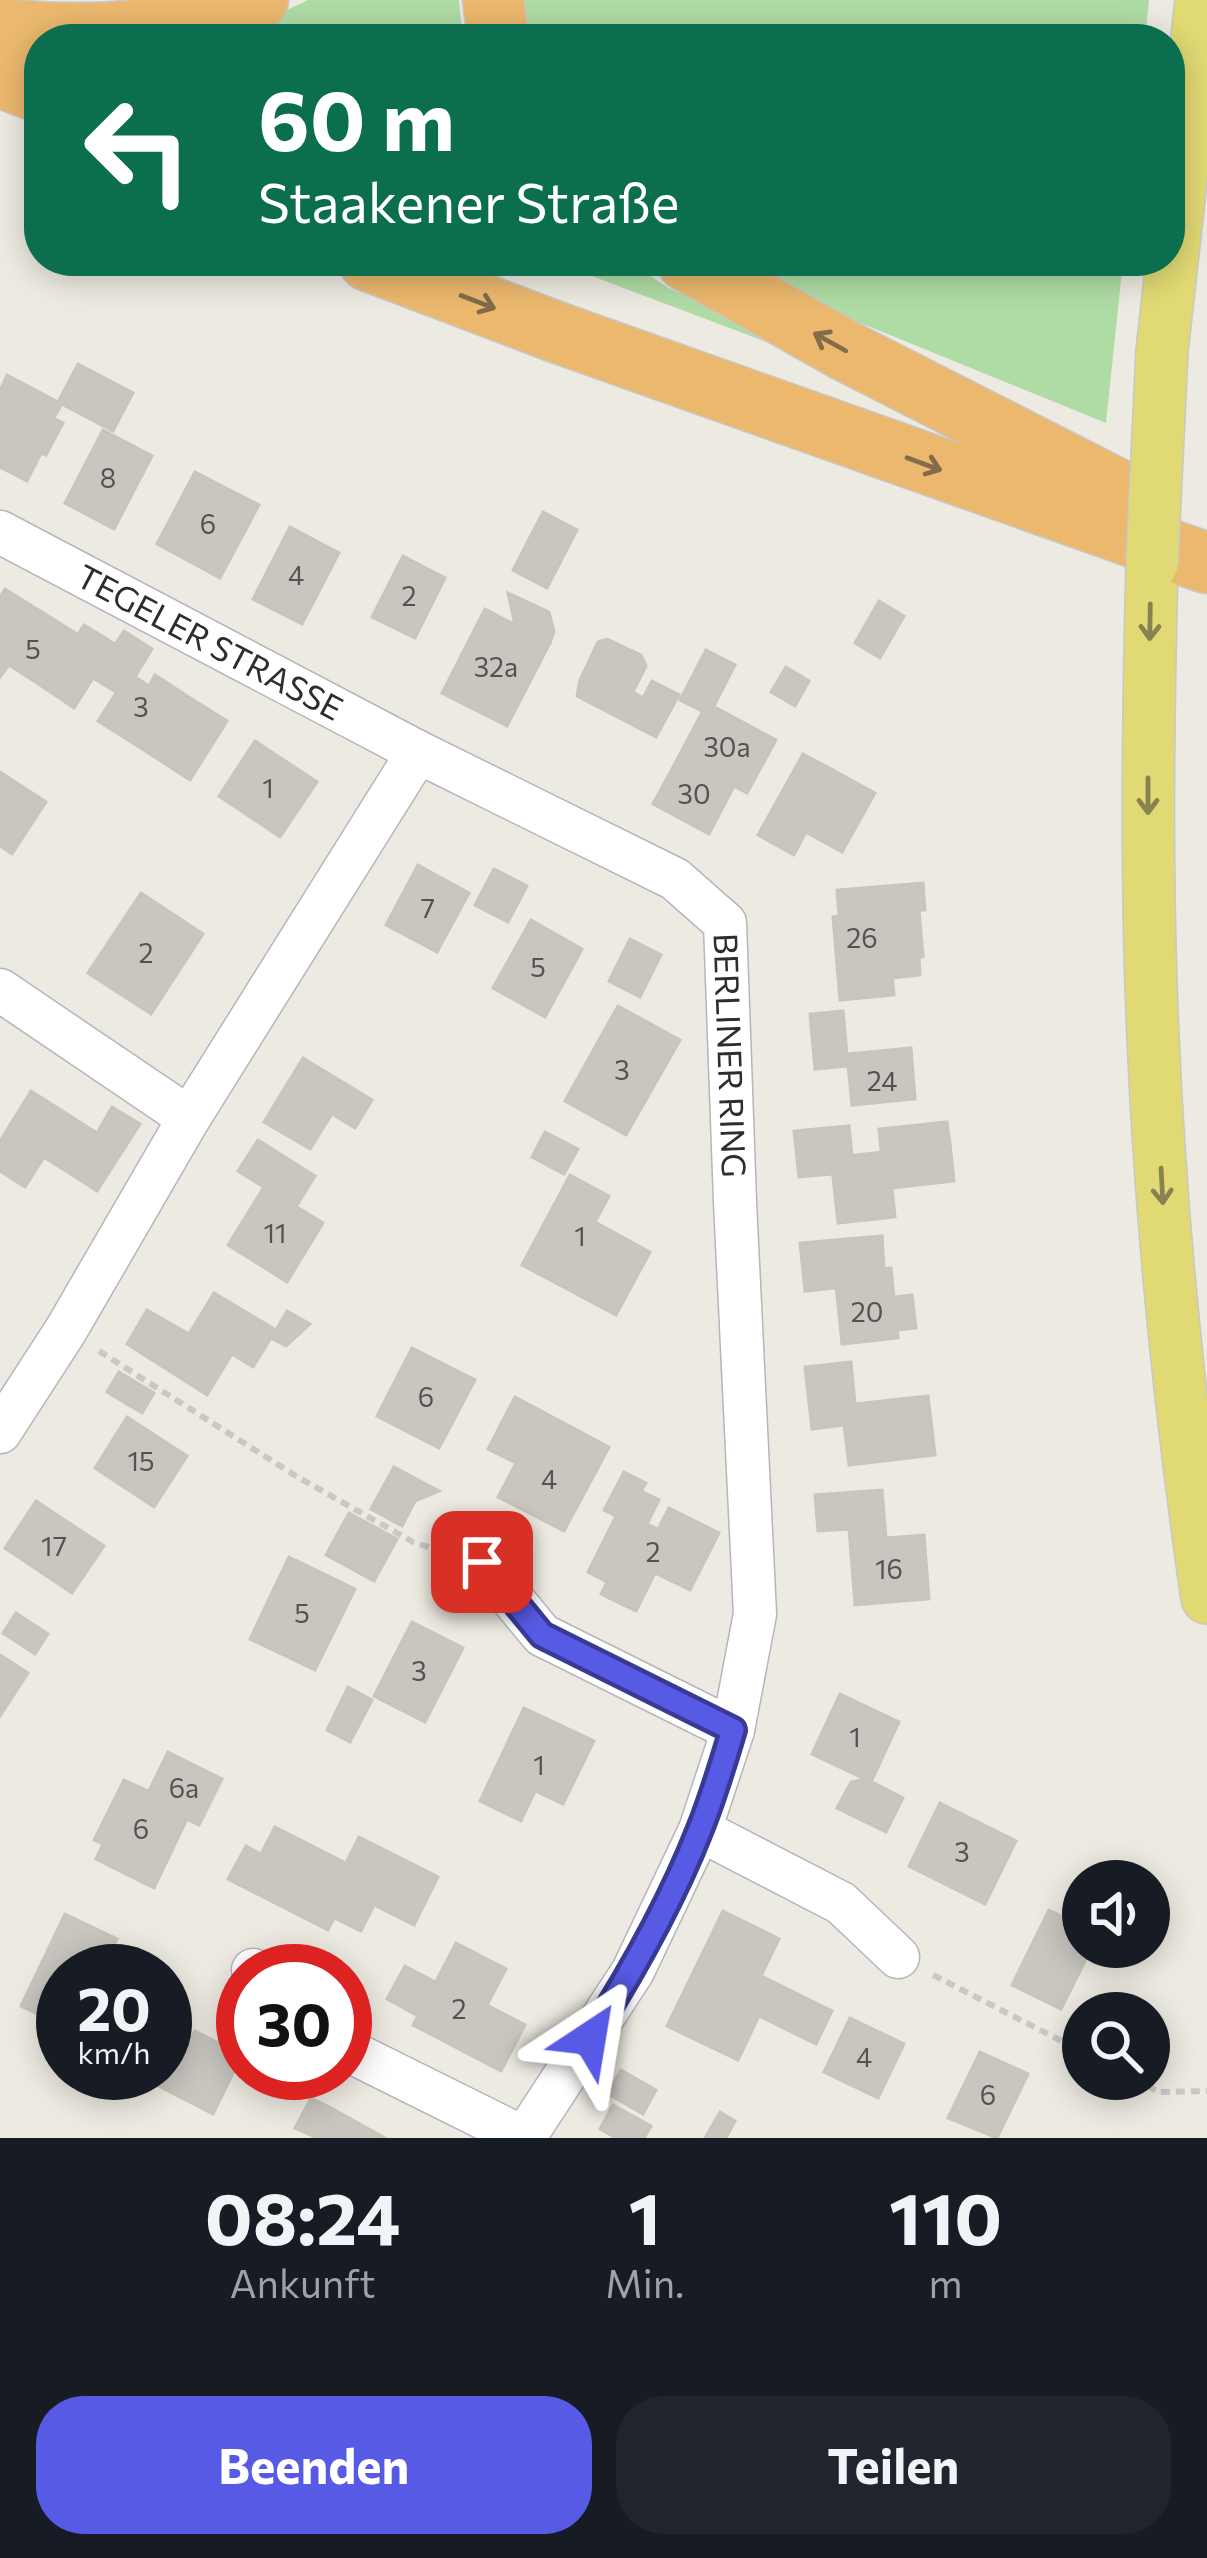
<!DOCTYPE html>
<html lang="de">
<head>
<meta charset="utf-8">
<style>
	:root { --surface:#171b24; --page:#20242c; --text:#f1f3f6; --muted:#9ea1a6; --accent:#565ae5 }
	body { margin:0; font-family:Commissioner,sans-serif; background:var(--page); color:var(--text); height:100vh; display:flex; flex-direction:column; font-size:45px; white-space:nowrap }
	* { box-sizing:border-box; margin:0 }
	p { font-size:39px; color:var(--muted) }
	.icon { flex:none; width:66px; height:66px; fill:none; stroke:currentColor; stroke-width:2; stroke-linecap:round; stroke-linejoin:round }
	.map { position:relative; height:2138px; overflow:hidden }
	.details { display:flex; flex-direction:column; background:var(--surface); flex:1 }
	.details>* { flex:none }
	.hud { position:absolute; left:24px; top:24px; width:1161px; height:252px; border-radius:48px; box-shadow:0 6px 30px #0003; background:#0b6e4f; color:#fff; overflow:hidden }
	.controls { position:absolute; left:1062px; top:1860px; display:grid; gap:24px }
	.controls a { display:grid; place-items:center; width:108px; height:108px; border-radius:50%; background:var(--surface); box-shadow:0 6px 30px #0003; font-size:60px }
	.speed { position:absolute; left:36px; top:1944px; display:flex; gap:24px; font-size:60px; font-weight:700; text-align:center }
	.speed>* { display:grid; place-content:center; width:156px; height:156px; border-radius:50%; background:var(--surface); box-shadow:0 6px 30px #0003; line-height:1 }
	.speed small { font-size:30px; font-weight:400 }
	.speed .limit { border:18px solid #d22; background:#fff; color:#111 }
	.pin { position:absolute; display:grid; place-items:center; width:102px; height:102px; color:#fff; margin:-51px; border-radius:24px; box-shadow:0 6px 18px #0006 }
	.me { position:absolute; width:132px; margin:-66px; rotate:33deg; stroke-linejoin:round; filter:drop-shadow(0 0 9px #0008) }
	.turn { display:flex; align-items:center; gap:42px; height:252px; padding:0 36px; font-size:54px }
	.turn .icon { width:156px; height:156px; stroke-width:2.5 }
	.turn b { display:block; font-size:84px; line-height:102px }
	.eta { display:flex; justify-content:space-evenly; align-items:center; height:204px; text-align:center }
	.eta b { font-size:72px; font-weight:700; line-height:84px }
	.primary-button { display:flex; gap:24px; margin-top:auto; padding:24px 36px }
	.primary-button a { flex:1; height:138px; border-radius:48px; background:var(--accent); color:#fff; font-size:48px; font-weight:700; line-height:138px; text-align:center }
	.primary-button a+a { background:var(--page); color:var(--text) }
	.map>svg:first-child { display:block }
	.green { fill:#afdca5 }
	.building { fill:#c9c6c0; stroke:#c8c6bb; stroke-width:3 }
	.lines { fill:none; stroke-linecap:round; stroke-linejoin:round }
	.minor-casing { stroke:#b5b5bf; stroke-width:45 }
	.major-casing { stroke:#c8c8c8; stroke-width:54 }
	.highway-casing { stroke:#c8c8c8; stroke-width:63 }
	.path { stroke:#c8c8c8; stroke-width:6; stroke-dasharray:9 6; stroke-linecap:butt }
	.minor { stroke:#fff; stroke-width:42 }
	.major { stroke:#e1d973; stroke-width:51 }
	.highway { stroke:#ebb86e; stroke-width:60 }
	.major-bridge-casing { stroke:#c8c8c8; stroke-width:54; stroke-linecap:butt }
	.major-bridge { stroke:#e1d973; stroke-width:51 }
	.oneway { stroke:#826c4a }
	.oneway2 { stroke:#878350 }
	.route-casing { stroke:#383a95; stroke-width:30 }
	.route { stroke:#565ae5; stroke-width:21 }
	.labels { text-anchor:middle; stroke-width:12; stroke-linejoin:round; paint-order:stroke }
	.number-label { font-size:27px; fill:#545352 }
	.street-label { font-size:33px; fill:#2d2d2d; stroke:#fff }
</style>
</head>
<body>
<div class="map">
<svg width="1207" height="2138" viewBox="0 0 1207 2138">
	<rect width="100%" height="100%" fill="#edeae1"/>
	<g class="green">
		<path d="M308,0H459L463,39H197L240,32Z"/>
		<path d="M511,0H1149L1145,39H516Z"/>
		<path d="M552,261H626L669,288L757,331L769,343Z"/>
		<path d="M729,261H1123L1106,423L841,315Z"/>
	</g>
	<g class="building">
		<path d="M78,364L133,393L113,431L58,402Z"/>
		<path d="M7,375L62,404L53,419L0,391Z"/>
		<path d="M0,391L63,423L46,455L41,453L27,481L0,467Z"/>
		<path d="M103,430L152,456L114,529L65,503Z"/>
		<path d="M195,472L259,505L220,578L157,544Z"/>
		<path d="M543,512L577,530L547,588L513,570Z"/>
		<path d="M290,527L339,553L302,624L253,599Z"/>
		<path d="M403,556L445,578L415,638L372,617Z"/>
		<path d="M5,589L77,634L43,687L9,665L0,677V597Z"/>
		<path d="M508,593L549,612L554,632L550,643L515,625Z"/>
		<path d="M879,601L904,616L880,658L855,643Z"/>
		<path d="M485,609L550,643L507,726L442,693Z"/>
		<path d="M84,625L115,644L74,708L43,687Z"/>
		<path d="M124,631L152,649L135,677L129,673L116,692L93,678Z"/>
		<path d="M607,639L641,655L646,666L633,692L643,698L652,681L679,695L656,737L577,696L580,680L598,642Z"/>
		<path d="M706,650L735,665L714,706L707,703L702,711L680,700Z"/>
		<path d="M786,667L809,681L795,706L771,692Z"/>
		<path d="M129,673L149,686L155,675L184,694L147,752L98,721Z"/>
		<path d="M184,694L227,721L190,780L147,752Z"/>
		<path d="M707,703L776,740L747,793L679,756Z"/>
		<path d="M255,741L317,782L280,837L219,796Z"/>
		<path d="M803,754L833,770L800,829L806,832L794,855L758,835Z"/>
		<path d="M679,756L734,786L709,834L653,804Z"/>
		<path d="M833,770L875,793L842,852L800,829Z"/>
		<path d="M0,772L46,802L12,854L0,846Z"/>
		<path d="M418,865L469,893L437,952L386,925Z"/>
		<path d="M494,869L527,886L508,922L475,905Z"/>
		<path d="M923,883L925,910L839,917L837,890Z"/>
		<path d="M141,893L203,934L151,1014L88,973Z"/>
		<path d="M919,910L923,957L891,960L887,913Z"/>
		<path d="M887,913L894,995L840,1000L833,917Z"/>
		<path d="M531,920L582,949L545,1017L493,988Z"/>
		<path d="M630,939L661,955L640,997L609,981Z"/>
		<path d="M919,958L920,975L892,978L891,960Z"/>
		<path d="M618,1006L680,1040L626,1135L565,1101Z"/>
		<path d="M843,1011L848,1066L815,1069L810,1014Z"/>
		<path d="M911,1048L915,1099L852,1105L847,1054Z"/>
		<path d="M303,1058L372,1100L355,1128L332,1114L310,1149L264,1122Z"/>
		<path d="M31,1091L97,1133L112,1107L140,1124L97,1191L44,1157L25,1187L0,1171V1141Z"/>
		<path d="M947,1122L950,1144L881,1151L879,1129Z"/>
		<path d="M849,1126L852,1156L831,1158L833,1174L799,1177L794,1131Z"/>
		<path d="M545,1132L578,1149L564,1174L532,1157Z"/>
		<path d="M258,1140L315,1176L296,1207L238,1171Z"/>
		<path d="M950,1144L954,1181L892,1188L895,1217L838,1223L831,1158Z"/>
		<path d="M570,1175L609,1196L595,1222L650,1252L616,1315L522,1265Z"/>
		<path d="M264,1187L323,1223L287,1282L228,1245Z"/>
		<path d="M882,1236L884,1269L835,1274L836,1288L805,1291L800,1243Z"/>
		<path d="M891,1268L898,1338L842,1344L835,1274Z"/>
		<path d="M214,1293L276,1330L287,1311L310,1324L286,1346L271,1338L253,1367L232,1354L207,1395L127,1344L147,1310L189,1334Z"/>
		<path d="M912,1295L916,1328L897,1330L894,1297Z"/>
		<path d="M412,1348L475,1380L439,1448L377,1416Z"/>
		<path d="M851,1362L855,1404L928,1396L935,1455L849,1465L844,1425L812,1429L805,1367Z"/>
		<path d="M119,1372L154,1393L142,1413L107,1392Z"/>
		<path d="M515,1397L609,1447L564,1531L498,1497L516,1463L488,1449Z"/>
		<path d="M127,1417L187,1456L154,1507L95,1468Z"/>
		<path d="M394,1467L439,1491L415,1501L402,1526L371,1509Z"/>
		<path d="M624,1472L646,1483L641,1491L659,1500L647,1524L658,1529L669,1508L719,1533L690,1590L655,1573L636,1611L601,1594L607,1582L588,1572L616,1516L604,1510Z"/>
		<path d="M882,1490L886,1538L924,1535L929,1599L855,1605L849,1529L818,1531L815,1495Z"/>
		<path d="M36,1501L104,1546L72,1593L5,1548Z"/>
		<path d="M349,1513L397,1539L374,1581L326,1555Z"/>
		<path d="M289,1557L355,1589L315,1670L250,1639Z"/>
		<path d="M16,1613L48,1634L35,1654L3,1633Z"/>
		<path d="M412,1622L463,1648L425,1722L374,1696Z"/>
		<path d="M0,1655L28,1673L0,1716Z"/>
		<path d="M348,1687L372,1700L350,1742L327,1730Z"/>
		<path d="M840,1694L899,1722L871,1782L812,1754Z"/>
		<path d="M524,1708L594,1741L563,1804L535,1791L521,1821L480,1801Z"/>
		<path d="M168,1752L222,1779L199,1825L145,1799Z"/>
		<path d="M866,1779L903,1798L886,1832L837,1808L851,1782Z"/>
		<path d="M124,1780L148,1791L145,1799L187,1819L154,1888L96,1859L103,1844L94,1840Z"/>
		<path d="M940,1803L1016,1841L985,1904L909,1866Z"/>
		<path d="M275,1827L346,1863L359,1837L438,1877L414,1925L374,1905L361,1931L334,1918L328,1930L228,1879L246,1846L261,1854Z"/>
		<path d="M1049,1910L1083,1927V1947H1092L1061,2009L1012,1985Z"/>
		<path d="M723,1911L779,1939L745,2009L759,2016L738,2060L667,2026Z"/>
		<path d="M65,1914L117,1939L103,1967L113,1971H63V2026L21,2006Z"/>
		<path d="M456,1943L506,1969L487,2005L525,2025L501,2071L413,2025Z"/>
		<path d="M405,1966L435,1982L418,2016L387,1999Z"/>
		<path d="M761,1976L832,2011L816,2044L745,2009Z"/>
		<path d="M850,2018L904,2044L878,2098L824,2072Z"/>
		<path d="M195,2031L242,2055L213,2114L149,2081L153,2073H165V2052L180,2060Z"/>
		<path d="M980,2052L1028,2074L997,2138L948,2118Z"/>
		<path d="M621,2070L656,2090L643,2114L608,2094Z"/>
		<path d="M311,2098L333,2109L317,2138L295,2128Z"/>
		<path d="M613,2105L651,2126L644,2138H616L600,2129Z"/>
		<path d="M333,2109L385,2138H317Z"/>
		<path d="M720,2112L735,2121L726,2138H705Z"/>
	</g>
	<g class="lines">
		<g class="minor-casing">
			<g id="minor">
				<path id="s1" d="M0,532L418,752"/>
				<path d="M0,990L189,1118"/>
				<path id="s2" d="M0,1432L66,1330L189,1118L418,752L675,879L725,923L735,1202L755,1614L733,1730L700,1830L633,1971L524,2138"/>
				<path d="M482,1562L542,1635L733,1730"/>
				<path d="M700,1830L841,1903L898,1957"/>
				<path d="M253,1970L254,1971"/>
				<path d="M345,2049L524,2138"/>
			</g>
		</g>
		<g class="major-casing">
			<g id="major">
				<path d="M1162,351L1201,0"/>
				<path d="M1152,564C1148,722 1146,879 1153,1037C1161,1225 1180,1412 1207,1598"/>
			</g>
		</g>
		<g class="highway-casing">
			<g id="highway">
				<path d="M493,0L498,39"/>
				<path d="M0,29C92,38 171,34 258,0"/>
				<path d="M0,77L39,92"/>
				<path d="M369,261L556,332L1207,563"/>
				<path d="M687,261L846,351L1121,491"/>
			</g>
		</g>
		<g class="path">
			<path d="M99,1351L296,1476L413,1542L444,1552"/>
			<path d="M933,1975L1083,2052"/>
			<path d="M1134,2079L1159,2092L1207,2091"/>
		</g>
		<use href="#minor" class="minor"/>
		<use href="#major" class="major"/>
		<use href="#highway" class="highway"/>
		<g class="major-bridge-casing">
			<path id="major-bridge" d="M1152,564L1162,351"/>
		</g>
		<use href="#major-bridge" class="major-bridge"/>
	</g>
	<defs><path id="oneway-shaft" d="M-6 0H5M1.5-3L5.5 0L1.5 3" fill="none" stroke-width="1.6" stroke-linecap="round" stroke-linejoin="round" transform="scale(3)"/></defs>
	<g class="oneway">
		<use href="#oneway-shaft" transform="translate(478 302) rotate(21)"/>
		<use href="#oneway-shaft" transform="translate(830 342) rotate(-151)"/>
		<use href="#oneway-shaft" transform="translate(924 464) rotate(20)"/>
	</g>
	<g class="oneway2">
		<use href="#oneway-shaft" transform="translate(1150 622) rotate(91)"/>
		<use href="#oneway-shaft" transform="translate(1148 796) rotate(90)"/>
		<use href="#oneway-shaft" transform="translate(1162 1186) rotate(87)"/>
	</g>
	<g class="lines">
		<g class="route-casing">
			<path id="route" d="M482,1562L542,1635L733,1730C723,1763 713,1797 700,1829C671,1903 632,1972 590,2038"/>
		</g>
		<use href="#route" class="route"/>
	</g>
	<g class="labels">
		<g class="number-label">
			<text x="108" y="488">8</text>
			<text x="208" y="534">6</text>
			<text x="296" y="585">4</text>
			<text x="409" y="606">2</text>
			<text x="33" y="659">5</text>
			<text x="496" y="677">32a</text>
			<text x="141" y="717">3</text>
			<text x="727" y="757">30a</text>
			<text x="268" y="798">1</text>
			<text x="694" y="804">30</text>
			<text x="428" y="918">7</text>
			<text x="862" y="948">26</text>
			<text x="146" y="963">2</text>
			<text x="538" y="977">5</text>
			<text x="622" y="1080">3</text>
			<text x="882" y="1091">24</text>
			<text x="275" y="1243">11</text>
			<text x="580" y="1246">1</text>
			<text x="867" y="1322">20</text>
			<text x="426" y="1407">6</text>
			<text x="141" y="1471">15</text>
			<text x="549" y="1489">4</text>
			<text x="54" y="1556">17</text>
			<text x="653" y="1562">2</text>
			<text x="889" y="1579">16</text>
			<text x="302" y="1623">5</text>
			<text x="419" y="1681">3</text>
			<text x="855" y="1747">1</text>
			<text x="539" y="1775">1</text>
			<text x="184" y="1798">6a</text>
			<text x="141" y="1839">6</text>
			<text x="962" y="1862">3</text>
			<text x="459" y="2019">2</text>
			<text x="864" y="2067">4</text>
			<text x="988" y="2105">6</text>
		</g>
		<g class="street-label">
			<text dy="12" stroke="none"><textPath href="#s1" startOffset="237">TEGELER STRASSE</textPath></text>
			<text dy="12" stroke="none"><textPath href="#s2" startOffset="1284">BERLINER RING</textPath></text>
		</g>
	</g>
</svg>
<div class="controls">
<a><svg class="icon" aria-label="sound" viewBox="0 0 24 24"><path d="M4 9h4l5-4v14l-5-4H4zM17 9q2 3 0 6"/></svg></a>
<a><svg class="icon" aria-label="search" viewBox="0 0 24 24"><circle cx="10" cy="10" r="6"/><path d="M15 15l6 6"/></svg></a>
</div>
<div class="speed"><div>20<small>km/h</small></div><div class="limit">30</div></div>
<div class="pin" style="left:482px;top:1562px;background:#d93025"><svg class="icon" aria-label="arrive" viewBox="0 0 24 24"><path d="M6 21V4h12l-3 4 3 4H6"/></svg></div>
<svg class="me" style="left:590px;top:2038px" viewBox="-20 -20 40 40"><path d="M0-17L14 15 0 8-14 15z" fill="#565ae5" stroke="#fff" stroke-width="4"/></svg>
<div class="hud">
<div class="turn"><svg class="icon" aria-label="left" viewBox="0 0 24 24"><path d="M17 20v-9H6M10 6l-5 5 5 5"/></svg><div><b>60 m</b>Staakener Straße</div></div>
</div>
</div>
<section class="details">
<div class="eta">
<div><b>08:24</b><p>Ankunft</p></div>
<div><b>1</b><p>Min.</p></div>
<div><b>110</b><p>m</p></div>
</div>
<div class="primary-button"><a>Beenden</a><a>Teilen</a></div>
</section>
</body>
</html>
